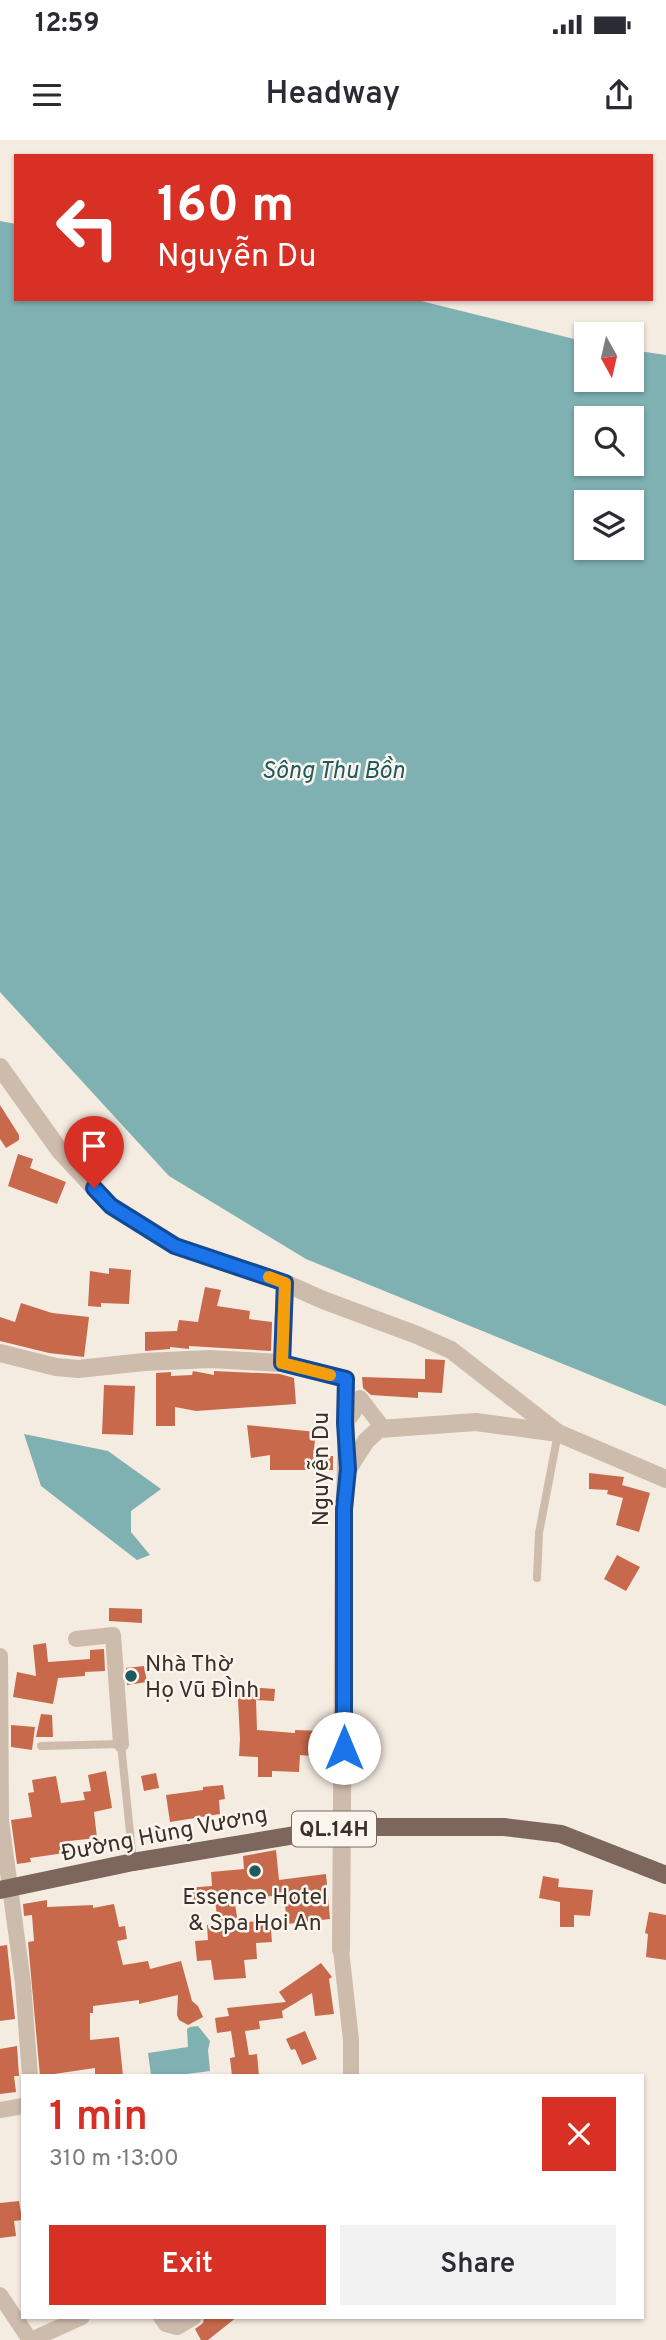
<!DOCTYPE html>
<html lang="en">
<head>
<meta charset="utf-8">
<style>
	:root { --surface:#fff; --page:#f2f2f3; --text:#2b2b33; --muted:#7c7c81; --accent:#d93025 }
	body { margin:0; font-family:Overpass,sans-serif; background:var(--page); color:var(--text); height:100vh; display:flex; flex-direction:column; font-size:26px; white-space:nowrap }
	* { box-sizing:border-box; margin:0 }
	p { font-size:23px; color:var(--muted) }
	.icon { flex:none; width:38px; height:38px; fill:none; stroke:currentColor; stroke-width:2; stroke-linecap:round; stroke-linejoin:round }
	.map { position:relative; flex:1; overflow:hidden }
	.drawer { position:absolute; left:21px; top:1934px; width:623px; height:245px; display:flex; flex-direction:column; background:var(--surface); border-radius:0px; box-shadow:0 2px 5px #0004 }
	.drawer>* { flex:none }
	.hud { position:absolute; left:14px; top:14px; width:639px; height:147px; border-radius:0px; box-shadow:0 2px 5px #0004; background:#d93025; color:#fff; overflow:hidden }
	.needle { width:46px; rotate:172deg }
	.controls { position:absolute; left:574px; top:182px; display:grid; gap:14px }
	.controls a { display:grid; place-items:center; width:70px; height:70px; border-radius:0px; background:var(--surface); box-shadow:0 2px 5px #0004; font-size:35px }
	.pin { position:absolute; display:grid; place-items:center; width:60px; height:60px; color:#fff; margin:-72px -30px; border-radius:50% 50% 50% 0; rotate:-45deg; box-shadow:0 0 7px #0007 }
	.pin .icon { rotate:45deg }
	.me { position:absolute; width:77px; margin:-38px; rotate:0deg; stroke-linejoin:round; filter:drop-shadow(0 0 5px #0008) }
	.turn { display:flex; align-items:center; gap:24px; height:147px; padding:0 28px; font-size:32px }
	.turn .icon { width:91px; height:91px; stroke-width:2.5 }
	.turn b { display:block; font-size:49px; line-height:60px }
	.round { display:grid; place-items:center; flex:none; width:74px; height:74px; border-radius:0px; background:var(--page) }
	.summary { display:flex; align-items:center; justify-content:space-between; height:119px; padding:0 28px }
	h1 { font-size:42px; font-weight:600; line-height:52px; color:var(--accent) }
	.primary-button { display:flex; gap:14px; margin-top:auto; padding:14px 28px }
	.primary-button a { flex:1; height:80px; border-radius:0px; background:var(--accent); color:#fff; font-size:28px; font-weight:600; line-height:80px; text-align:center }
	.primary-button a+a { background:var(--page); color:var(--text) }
	.status { display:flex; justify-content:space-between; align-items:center; height:49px; padding:0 35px; background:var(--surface); direction:ltr }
	.status svg { height:19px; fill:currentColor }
	header { display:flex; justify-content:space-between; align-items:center; height:91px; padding:0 28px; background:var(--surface); font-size:32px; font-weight:600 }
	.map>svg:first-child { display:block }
	.water { fill:#7fb0b2; fill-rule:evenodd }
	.building { fill:#c8694b }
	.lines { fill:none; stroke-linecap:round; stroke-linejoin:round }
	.service { stroke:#cdbbac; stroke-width:8 }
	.minor { stroke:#cdbbac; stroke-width:16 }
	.tertiary { stroke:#cdbbac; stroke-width:18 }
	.primary { stroke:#7d675c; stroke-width:18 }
	.route-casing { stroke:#114b97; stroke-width:18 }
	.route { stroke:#1a73e8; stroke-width:12 }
	.slow { stroke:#f59e0b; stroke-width:12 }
	.poi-dot { fill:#1f5a5e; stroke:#fbf5ee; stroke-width:2.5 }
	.labels { text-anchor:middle; stroke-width:5; stroke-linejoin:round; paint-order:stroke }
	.shield { fill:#fbf5ee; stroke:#756b66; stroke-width:2 }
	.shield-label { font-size:21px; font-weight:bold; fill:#3b302b }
	.street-label { font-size:23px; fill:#3b302b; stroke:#fbf5ee }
	.poi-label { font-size:23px; fill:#3b302b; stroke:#fbf5ee; text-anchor:start }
	.water-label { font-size:24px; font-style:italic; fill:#1f5a5e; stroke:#fbf5ee }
</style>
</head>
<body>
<div class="status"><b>12:59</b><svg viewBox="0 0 49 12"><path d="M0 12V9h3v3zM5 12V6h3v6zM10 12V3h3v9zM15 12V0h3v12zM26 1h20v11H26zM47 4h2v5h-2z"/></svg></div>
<header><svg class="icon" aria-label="menu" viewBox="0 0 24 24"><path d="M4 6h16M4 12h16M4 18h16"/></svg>Headway<svg class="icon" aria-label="share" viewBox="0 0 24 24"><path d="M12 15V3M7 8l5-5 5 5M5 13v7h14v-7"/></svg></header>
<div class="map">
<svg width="666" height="2200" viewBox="0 0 666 2200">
	<rect width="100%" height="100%" fill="#f4ebe1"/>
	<g class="water">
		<path d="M0,81L16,84V159H413L586,202V240H632V210L666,215V1266L306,1119L169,1036L0,852ZM586,278H632V324H586ZM586,362H632V408H586Z"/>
		<path d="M24,1294L108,1311L161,1349L131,1371V1392L150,1415L137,1420L41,1346Z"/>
		<path d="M198,1886L210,1901L208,1910L210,1931L179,1935H151L148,1913L188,1907L187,1889L190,1887Z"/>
	</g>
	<g class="building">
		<path d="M0,965L19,995V1000L6,1008L0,999Z"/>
		<path d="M18,1014L33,1019L30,1028L66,1042L57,1064L8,1046Z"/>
		<path d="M109,1128L131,1130L129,1164L101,1163V1167L88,1166L90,1131L109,1134Z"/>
		<path d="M205,1147L221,1150L217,1166L250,1171L249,1179L272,1182L271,1211L189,1206V1209L170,1207V1209L145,1211V1192L177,1191L179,1180L198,1182Z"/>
		<path d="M21,1163L52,1173L89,1177L84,1217L49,1213L0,1201V1177L15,1182Z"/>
		<path d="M425,1219L445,1220L442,1253L418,1252V1258L371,1255L363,1248L362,1237L425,1239Z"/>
		<path d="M193,1231L214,1235V1231L280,1234L294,1238L296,1264L196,1271L175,1267V1286H156V1233L171,1232V1236L192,1235Z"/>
		<path d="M104,1245L135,1246L133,1295L102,1294Z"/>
		<path d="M247,1285L316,1292L313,1317L333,1316V1330H270V1315L251,1318Z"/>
		<path d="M589,1333L624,1337L622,1345L650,1353L639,1392L616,1385L623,1358L607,1354L608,1350L589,1349Z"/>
		<path d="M617,1415L640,1427L626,1451L604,1439Z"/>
		<path d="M109,1468L142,1469V1483L109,1481Z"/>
		<path d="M46,1503L48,1522L90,1519V1510L104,1509L105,1531L85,1532V1536L58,1538L53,1564L13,1557L17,1532L36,1536L33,1505Z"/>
		<path d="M144,1526L147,1542L127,1545L126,1528Z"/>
		<path d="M233,1546L275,1549L274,1561L256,1560L257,1590L295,1593V1590L323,1591L322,1617L300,1615L299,1632L272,1631V1637H258V1617L239,1616L240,1599L238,1559H232Z"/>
		<path d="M41,1574L52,1575L53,1597H36Z"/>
		<path d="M11,1585L35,1587L32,1610L11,1607Z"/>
		<path d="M106,1631L112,1668L94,1672L97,1698L69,1701L71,1712L30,1718L31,1722L17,1724L11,1680L32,1677L28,1653L34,1652L32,1640L56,1636L61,1663L85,1660L83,1652L91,1651L88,1635Z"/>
		<path d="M156,1633L159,1648L144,1651L141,1636Z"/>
		<path d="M223,1645L225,1659L219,1660L220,1674L170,1682L166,1655L203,1650V1647Z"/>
		<path d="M276,1710L279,1740L326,1734L330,1779L287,1784L284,1755L262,1757L261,1749L233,1751L238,1783L270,1780L272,1802L256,1803L257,1819L244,1820L246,1838L214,1840L211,1820L197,1821L195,1801L208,1800L207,1785L218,1784L215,1760L187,1762L186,1748L212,1746L211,1732L244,1729L243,1716Z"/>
		<path d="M543,1736L559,1739L558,1747L593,1750L590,1776L574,1775V1787H560V1762L539,1758Z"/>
		<path d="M47,1760V1767L93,1765V1768L114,1764L119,1787L125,1786L127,1799L117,1801L123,1825L148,1821L150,1829L181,1821L192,1861L198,1866L203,1877L188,1885L179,1880L177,1875L178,1855L139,1864V1860L93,1866V1873H90V1900L119,1897L123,1936H95V1928L40,1936L28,1802L34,1801L32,1775L24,1776L23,1764Z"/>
		<path d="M649,1772L666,1775V1820L646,1817L648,1794L645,1793Z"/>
		<path d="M7,1805L15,1879L0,1881V1806Z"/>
		<path d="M321,1823L332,1837L329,1839L334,1874L315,1876L312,1853L282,1871L283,1878L259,1881L260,1889L245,1891L249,1915L257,1914L259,1936H232L230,1918L235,1917L231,1891L217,1893L215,1878L229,1876L227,1868L286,1862L279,1852Z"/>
		<path d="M305,1891L317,1919L302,1925L295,1909L291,1910L286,1899Z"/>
		<path d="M17,1906L19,1936H14L16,1952L0,1954V1909Z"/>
		<path d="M19,2061L22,2080L14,2081L16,2096L0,2098V2063Z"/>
		<path d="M204,2177H237L208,2200H201L195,2189L203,2183Z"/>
	</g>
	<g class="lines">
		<g class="service">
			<path d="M537,1438L539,1393L558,1293"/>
			<path d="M41,1606L121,1604L133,1722"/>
		</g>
		<g class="minor">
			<path d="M345,1283L353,1273L360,1258L383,1288"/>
			<path d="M76,1499L113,1495L121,1604"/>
			<path d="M0,1516L1,1681L23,1843L30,1936"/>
			<path d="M341,1810L351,1900V1936"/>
			<path d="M0,1970L23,1966"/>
			<path d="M0,2155L30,2200"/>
			<path d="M161,2177L166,2184L177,2187L194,2177"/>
			<path d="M31,2200L82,2177"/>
		</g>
		<g class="tertiary">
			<path d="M0,927L60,1011L111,1066L175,1106L285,1143L282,1223L346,1239C345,1282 348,1325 344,1369L341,1810"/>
			<path d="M285,1143L323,1160L417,1195L451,1210L558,1293"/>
			<path d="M0,1213L56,1227L78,1229L144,1222L210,1219L282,1223"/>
			<path d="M348,1329L366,1301L379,1289L476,1282L558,1293L666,1339"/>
		</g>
		<path class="primary" d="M0,1750L133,1722L343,1687H504L561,1694L666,1735"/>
	</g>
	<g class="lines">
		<g class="route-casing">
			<path id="route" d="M94,1048L111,1066L175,1106L285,1143L282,1223L346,1239L345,1283L348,1329L344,1369V1608"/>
		</g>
		<use href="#route" class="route"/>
		<path class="slow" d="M269,1137L285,1143L282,1223L330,1235"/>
	</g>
	<g class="poi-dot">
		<circle cx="131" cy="1536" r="7"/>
		<circle cx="255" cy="1731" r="7"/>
	</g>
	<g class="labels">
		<rect class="shield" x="292" y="1671.5" width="84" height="35" rx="5"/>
		<g class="shield-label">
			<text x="334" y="1696">QL.14H</text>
		</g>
		<g class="street-label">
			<text transform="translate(320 1329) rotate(-90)" y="8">Nguyễn Du</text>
			<text transform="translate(164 1693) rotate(-11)" y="8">Đường Hùng Vương</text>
		</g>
		<g class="poi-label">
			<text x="145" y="1531">Nhà Thờ<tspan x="145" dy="26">Họ Vũ ĐÌnh</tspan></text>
			<text x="255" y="1764" text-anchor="middle">Essence Hotel<tspan x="255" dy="26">&amp; Spa Hoi An</tspan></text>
		</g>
		<g class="water-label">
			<text x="333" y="638">Sông Thu Bồn</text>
		</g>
	</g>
</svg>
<div class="controls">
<a><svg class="needle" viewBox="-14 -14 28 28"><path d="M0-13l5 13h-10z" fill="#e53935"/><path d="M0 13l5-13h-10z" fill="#7c7c81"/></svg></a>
<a><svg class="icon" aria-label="search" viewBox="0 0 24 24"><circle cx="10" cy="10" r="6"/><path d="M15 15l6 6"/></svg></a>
<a><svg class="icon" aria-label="layers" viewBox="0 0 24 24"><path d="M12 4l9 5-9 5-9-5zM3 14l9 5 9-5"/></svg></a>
</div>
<div class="pin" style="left:94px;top:1048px;background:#d93025"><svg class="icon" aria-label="arrive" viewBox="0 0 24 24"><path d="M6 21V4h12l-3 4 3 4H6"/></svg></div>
<svg class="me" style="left:344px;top:1608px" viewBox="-20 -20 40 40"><circle r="19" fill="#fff"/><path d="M0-13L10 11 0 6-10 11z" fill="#1a73e8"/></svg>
<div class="hud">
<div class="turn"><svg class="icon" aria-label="left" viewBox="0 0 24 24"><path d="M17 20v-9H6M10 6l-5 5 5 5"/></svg><div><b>160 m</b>Nguyễn Du</div></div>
</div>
<section class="drawer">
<div class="summary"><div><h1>1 min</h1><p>310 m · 13:00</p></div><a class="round" style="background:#d93025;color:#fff"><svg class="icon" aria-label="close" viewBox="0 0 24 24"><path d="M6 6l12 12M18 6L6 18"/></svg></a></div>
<div class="primary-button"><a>Exit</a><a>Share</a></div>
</section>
</div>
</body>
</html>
